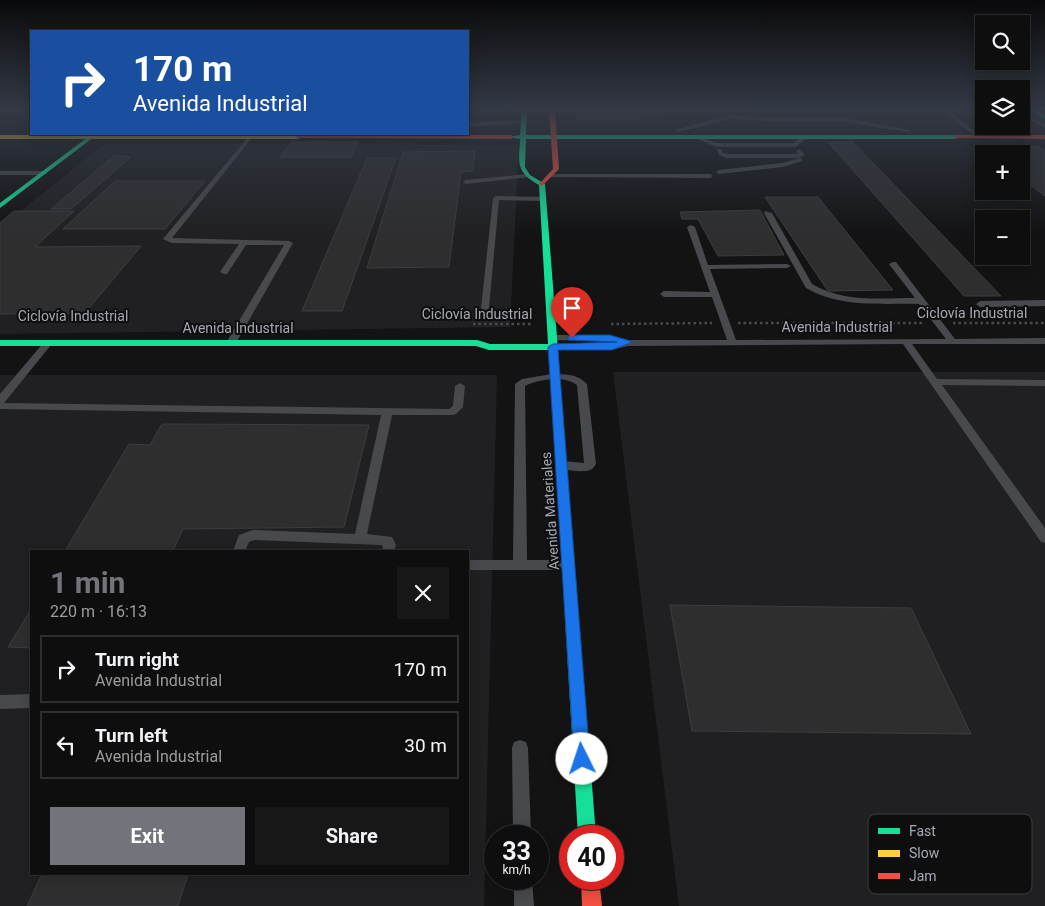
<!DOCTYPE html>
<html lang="en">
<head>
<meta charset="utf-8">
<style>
	:root { --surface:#0e0e0f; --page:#171718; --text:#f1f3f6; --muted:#9b9c9e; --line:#2e2e2f; --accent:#73747b }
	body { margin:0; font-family:Roboto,sans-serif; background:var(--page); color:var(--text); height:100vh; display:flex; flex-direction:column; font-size:19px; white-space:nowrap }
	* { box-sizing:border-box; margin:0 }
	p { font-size:16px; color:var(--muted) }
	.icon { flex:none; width:28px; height:28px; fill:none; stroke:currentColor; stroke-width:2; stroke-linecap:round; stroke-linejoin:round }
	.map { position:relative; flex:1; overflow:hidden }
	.panel { position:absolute; left:30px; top:550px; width:439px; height:325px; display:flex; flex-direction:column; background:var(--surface); border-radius:0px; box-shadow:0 2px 12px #0003,0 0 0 1px var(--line) }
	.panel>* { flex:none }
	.guide { position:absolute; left:30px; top:30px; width:439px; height:105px; border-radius:0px; box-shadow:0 2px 12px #0003,0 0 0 1px var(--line); background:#1a4fa0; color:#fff; overflow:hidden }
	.buttons { position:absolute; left:975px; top:15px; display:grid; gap:10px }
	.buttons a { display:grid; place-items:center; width:55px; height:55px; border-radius:0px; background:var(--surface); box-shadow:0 2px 12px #0003,0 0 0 1px var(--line); font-size:25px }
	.speed { position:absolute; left:484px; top:825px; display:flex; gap:10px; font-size:25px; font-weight:700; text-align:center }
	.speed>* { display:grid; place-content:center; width:65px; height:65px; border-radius:50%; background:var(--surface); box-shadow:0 2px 12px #0003,0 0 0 1px var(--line); line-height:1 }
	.speed small { font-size:12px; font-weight:400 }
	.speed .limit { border:8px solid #d22; background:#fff; color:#111 }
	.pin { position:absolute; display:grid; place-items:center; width:42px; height:42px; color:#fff; margin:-51px -21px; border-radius:50% 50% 50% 0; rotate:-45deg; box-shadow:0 0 5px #0007 }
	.pin .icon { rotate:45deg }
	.me { position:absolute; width:55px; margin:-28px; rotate:356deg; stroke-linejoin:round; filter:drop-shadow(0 0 4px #0008) }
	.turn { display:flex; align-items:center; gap:18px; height:105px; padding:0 20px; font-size:22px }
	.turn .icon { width:65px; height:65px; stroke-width:2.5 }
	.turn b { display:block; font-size:35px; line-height:42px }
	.round { display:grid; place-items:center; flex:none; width:52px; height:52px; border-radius:0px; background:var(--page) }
	.head { display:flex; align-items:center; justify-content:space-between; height:85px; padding:0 20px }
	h1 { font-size:30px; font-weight:700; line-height:38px; color:var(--accent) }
	.button { display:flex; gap:10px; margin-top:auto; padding:10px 20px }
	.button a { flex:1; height:58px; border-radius:0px; background:var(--accent); color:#fff; font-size:20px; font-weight:700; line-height:58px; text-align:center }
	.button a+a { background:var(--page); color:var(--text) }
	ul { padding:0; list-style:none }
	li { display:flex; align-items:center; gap:15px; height:68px; margin:0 10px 8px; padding:0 10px; border:2px solid var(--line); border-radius:0px }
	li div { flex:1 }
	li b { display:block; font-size:19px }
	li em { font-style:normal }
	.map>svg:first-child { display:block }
	.built { fill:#202022; fill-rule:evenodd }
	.building { fill:#2e2e2f; stroke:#3c3d40 }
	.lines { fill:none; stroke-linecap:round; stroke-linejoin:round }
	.path { stroke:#494a4d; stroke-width:2.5; stroke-dasharray:2.5 3; stroke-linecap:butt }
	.lane { fill:#48494c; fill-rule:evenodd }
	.fast { fill:#16e098; fill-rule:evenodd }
	.slow { fill:#ffcf43; fill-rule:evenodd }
	.jam { fill:#f24e42; fill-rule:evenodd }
	.rail { stroke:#494a4c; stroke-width:2; stroke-dasharray:3 2.5; stroke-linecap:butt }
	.route { fill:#1a73e8; stroke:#114b97 }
	.labels { text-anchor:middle; stroke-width:4; stroke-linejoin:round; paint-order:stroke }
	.street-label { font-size:14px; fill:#a6a9b3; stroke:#0e0e0f }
	.key { fill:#0e0e0f; stroke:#3c3c40; stroke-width:1 }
	.key-label { font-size:14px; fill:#a6a9b3 }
</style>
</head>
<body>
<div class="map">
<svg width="1045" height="906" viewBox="0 0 1045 906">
	<rect width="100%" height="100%" fill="#131314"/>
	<g class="built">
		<path d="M104,144L519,145L510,327L0,334V228Z"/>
		<path d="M613,372H1045V906H679Z"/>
		<path d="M0,375H497L484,906H0ZM31,551H468V874H31Z"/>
	</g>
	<g class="building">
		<path d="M576,109H875L877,111H662L665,118L578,120Z"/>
		<path d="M291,142H358L351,157H280Z"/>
		<path d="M828,142H853L1001,296H964Z"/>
		<path d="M1038,146L1045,151V196L1021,178V154H988L979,147Z"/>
		<path d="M475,151L473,171L461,172L449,267L367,268L403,152Z"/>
		<path d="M115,155L131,157L71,209H51Z"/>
		<path d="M367,158H396L342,311H302Z"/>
		<path d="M115,181H205L165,229H63Z"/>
		<path d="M765,197H818L893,290L828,291Z"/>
		<path d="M760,210L784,255L718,256L698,219H682L680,212Z"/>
		<path d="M14,211H74L35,247L141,246L85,313L0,314V223Z"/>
		<path d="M162,424L369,425L344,527L183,529L173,551H65L129,444L150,445Z"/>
		<path d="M670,605L911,608L971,734L692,731Z"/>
		<path d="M31,609V648L8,647Z"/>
		<path d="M42,874H188L178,906H27Z"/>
	</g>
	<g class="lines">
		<g class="path">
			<path d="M738,323H922"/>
			<path d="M953,323H1045"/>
			<path d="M473,324H532"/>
			<path d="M611,324L712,323"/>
		</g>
		<g class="lane">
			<path d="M0,109H31V111L0,112Z"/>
			<path d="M941,109H946L981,136V138H977Z"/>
			<path d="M965,109H972L984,114V118Z"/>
			<path d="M1021,111L1045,124V128L1021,115Z"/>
			<path d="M731,115L779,118H844L911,130L908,132L844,122H779L731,119L677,132L674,130Z"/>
			<path d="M525,120L523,123L468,127V123Z"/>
			<path d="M991,126H998L1002,130L997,131Z"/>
			<path d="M249,136L251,139L172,238L289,241L293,243L236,343L231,346L226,343L284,245H246L227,274H224L220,272L239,244L172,243L163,239Z"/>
			<path d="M696,136L717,143H794L802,136L807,137L796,147H716L696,138Z"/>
			<path d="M717,149H721L723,153L728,154H798L796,151L799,149L805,155L798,158H727L719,155Z"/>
			<path d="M800,158L802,159V161L783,167L719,174L716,172L719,170L782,163Z"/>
			<path d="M0,171H44L47,173L44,175H0Z"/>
			<path d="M528,174L530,175V177L474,183L466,184L463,182L466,180Z"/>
			<path d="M551,174H710L713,176L710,178L549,177V175Z"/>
			<path d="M496,196L543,197L546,199L543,201L499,200L489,308L485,311L481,308L493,198Z"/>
			<path d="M765,211L772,213L812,284C845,303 879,298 915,298L889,264L893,262H896L955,339L1045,338V344H912L937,379L1045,380V386L942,385L1045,528V543L1041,542L903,344L628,346L612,350H553L548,347L553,344L618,343L610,341L550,340L548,338L553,335H610L629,340H727L712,297H664L660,294L664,291L710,292L687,227L691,225L695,227L708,265L787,264L791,266L787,268L710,269L736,340L946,339L919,304C880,303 841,308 806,288L764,213Z"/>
			<path d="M1045,300V306L980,307L976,304L980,301Z"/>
			<path d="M48,340L51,341V345L4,403L449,409L453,406L455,386L460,383L465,386L463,407L456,414L452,415H392L367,534L392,537L396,545L394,551H382L383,546L381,545L254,540L249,542L245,551H233L239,535L253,530L355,534L381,415L0,409V394L45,341Z"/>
			<path d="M552,374C565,374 578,374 587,384L596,464C594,467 593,469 590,470C583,473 560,470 556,465L562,461L584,463L577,385C564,375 539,379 525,386L527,560H567L572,561L574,565L572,569L567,570H468V560H513L515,384L522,379Z"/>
			<path d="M31,694V708L0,709V695Z"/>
			<path d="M520,740L526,742L528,748L531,836H513L512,748L514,742Z"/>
			<path d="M514,879H532L534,906H514Z"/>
		</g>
		<g class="fast">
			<path d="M522,109H527L526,135H956L959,137L956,139H526L525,167L530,175L545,184L596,836H578L549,350H489L476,346H0V340H477L490,344H548L539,185C515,171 519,163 520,139L508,137L520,135Z"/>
			<path d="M1029,109H1034L1045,115V119Z"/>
			<path d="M92,134H98L0,208V203Z"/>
		</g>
		<path class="slow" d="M0,135H298L301,137L298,139H0Z"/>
		<g class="jam">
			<path d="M549,109H555L559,169L542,186L539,184L553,169Z"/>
			<path d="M298,135H511L514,137L511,139L296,138Z"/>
			<path d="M956,135H1045V139L954,138Z"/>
			<path d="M581,879H599L602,906H582Z"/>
		</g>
		<path class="rail" d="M1022,109L1045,122"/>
	</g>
	<linearGradient id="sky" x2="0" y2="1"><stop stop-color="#0a0a0b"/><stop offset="0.46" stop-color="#333945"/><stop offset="1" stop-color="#333945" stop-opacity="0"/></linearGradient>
	<rect width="1045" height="236" fill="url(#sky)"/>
	<path class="route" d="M572,335H610L633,342L612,350H558L590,759L588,765L582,767L576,765L574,759L548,347L553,344L617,342L568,340V336Z"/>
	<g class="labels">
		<g class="street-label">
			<text x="972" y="318">Ciclovía Industrial</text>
			<text x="477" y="319">Ciclovía Industrial</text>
			<text x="73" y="321">Ciclovía Industrial</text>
			<text x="837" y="332">Avenida Industrial</text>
			<text x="238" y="333">Avenida Industrial</text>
			<text transform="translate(550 511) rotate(-94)" y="5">Avenida Materiales</text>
		</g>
	</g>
	<rect x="868" y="814" width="164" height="80" rx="8" class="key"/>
	<rect x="878" y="828" width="22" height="6" fill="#16e098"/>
	<rect x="878" y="850" width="22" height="7" fill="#ffcf43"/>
	<rect x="878" y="873" width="22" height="6" fill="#f24e42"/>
	<g class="key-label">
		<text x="909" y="836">Fast</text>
		<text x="909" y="858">Slow</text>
		<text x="909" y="881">Jam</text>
	</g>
</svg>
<div class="buttons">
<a><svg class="icon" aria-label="search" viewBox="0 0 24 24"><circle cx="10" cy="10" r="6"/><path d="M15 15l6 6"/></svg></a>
<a><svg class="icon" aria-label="layers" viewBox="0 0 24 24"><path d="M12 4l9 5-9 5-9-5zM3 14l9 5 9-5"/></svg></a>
<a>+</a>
<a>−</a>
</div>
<div class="speed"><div>33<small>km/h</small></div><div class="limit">40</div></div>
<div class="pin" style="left:572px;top:338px;background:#d93025"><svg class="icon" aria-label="arrive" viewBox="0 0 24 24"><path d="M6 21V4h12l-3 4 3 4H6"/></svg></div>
<svg class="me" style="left:582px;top:759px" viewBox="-20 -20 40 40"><circle r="19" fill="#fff"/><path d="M0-13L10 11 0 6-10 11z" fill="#1a73e8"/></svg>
<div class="guide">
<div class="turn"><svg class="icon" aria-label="right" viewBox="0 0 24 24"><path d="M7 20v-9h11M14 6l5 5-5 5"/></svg><div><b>170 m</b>Avenida Industrial</div></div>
</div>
<section class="panel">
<div class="head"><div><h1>1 min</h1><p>220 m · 16:13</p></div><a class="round"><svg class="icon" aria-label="close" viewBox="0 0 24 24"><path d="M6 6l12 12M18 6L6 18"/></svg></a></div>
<ul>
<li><svg class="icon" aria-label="right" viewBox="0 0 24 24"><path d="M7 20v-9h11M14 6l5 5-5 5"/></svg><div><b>Turn right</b><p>Avenida Industrial</p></div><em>170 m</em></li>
<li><svg class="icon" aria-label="left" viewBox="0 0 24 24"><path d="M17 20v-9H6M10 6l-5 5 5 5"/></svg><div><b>Turn left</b><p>Avenida Industrial</p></div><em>30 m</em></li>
</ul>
<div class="button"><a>Exit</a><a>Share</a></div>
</section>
</div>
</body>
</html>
